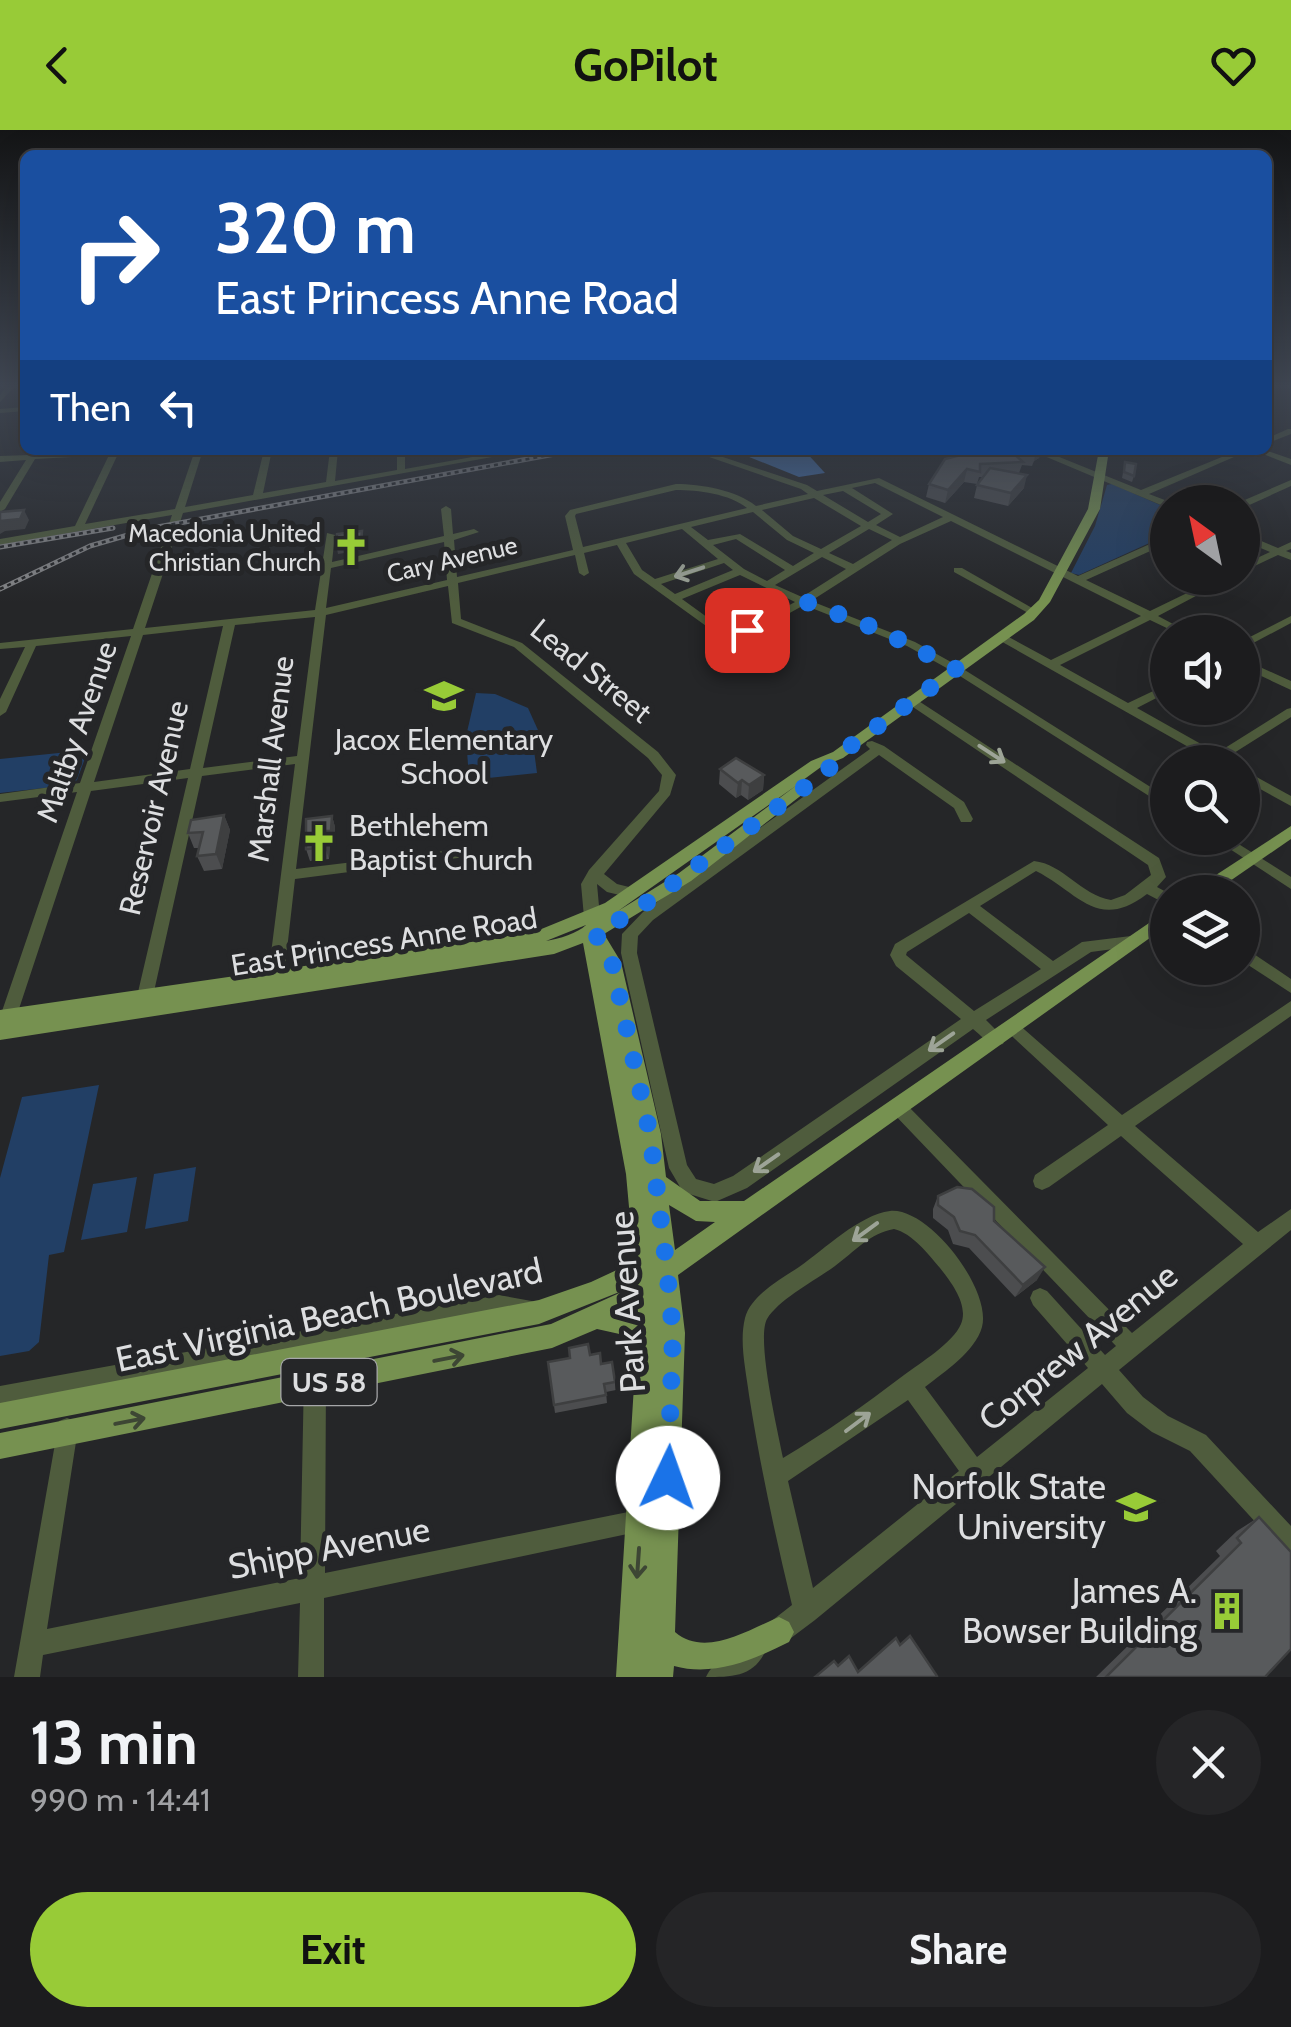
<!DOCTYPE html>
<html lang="en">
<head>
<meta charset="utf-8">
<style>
	:root { --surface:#1c1c1e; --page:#252527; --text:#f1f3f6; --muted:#a0a1a4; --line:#3a3a3c; --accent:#98cb37 }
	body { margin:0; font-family:Cabin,sans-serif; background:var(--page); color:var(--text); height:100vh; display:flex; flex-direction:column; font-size:38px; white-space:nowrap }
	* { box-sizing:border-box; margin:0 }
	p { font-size:32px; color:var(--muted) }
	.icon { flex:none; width:55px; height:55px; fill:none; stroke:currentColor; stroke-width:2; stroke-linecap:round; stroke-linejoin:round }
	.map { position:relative; height:1547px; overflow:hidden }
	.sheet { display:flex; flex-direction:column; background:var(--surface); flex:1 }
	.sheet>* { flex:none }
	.guide { position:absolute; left:20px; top:20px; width:1252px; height:305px; border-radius:15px; box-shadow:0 10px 40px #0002,0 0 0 2px var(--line); background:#1a4fa0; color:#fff; overflow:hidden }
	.needle { width:65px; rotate:327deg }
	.controls { position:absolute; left:1150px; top:355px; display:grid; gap:20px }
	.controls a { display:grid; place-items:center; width:110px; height:110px; border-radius:50%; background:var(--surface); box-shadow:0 10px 40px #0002,0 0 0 2px var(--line); font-size:50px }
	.pin { position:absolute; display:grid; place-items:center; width:85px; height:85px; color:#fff; margin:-42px; border-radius:20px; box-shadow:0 5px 15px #0006 }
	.me { position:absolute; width:110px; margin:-55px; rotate:3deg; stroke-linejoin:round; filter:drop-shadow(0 0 8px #0008) }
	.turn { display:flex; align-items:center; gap:35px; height:210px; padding:0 30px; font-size:45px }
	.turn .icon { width:130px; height:130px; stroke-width:2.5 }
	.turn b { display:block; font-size:70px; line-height:85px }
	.then { display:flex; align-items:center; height:95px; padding:0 30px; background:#0003; gap:20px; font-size:38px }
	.round { display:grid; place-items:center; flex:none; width:105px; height:105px; border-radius:52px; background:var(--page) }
	.head { display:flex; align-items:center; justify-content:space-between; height:170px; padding:0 30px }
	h1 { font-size:60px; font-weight:700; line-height:75px }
	.primary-button { display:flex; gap:20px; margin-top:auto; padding:20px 30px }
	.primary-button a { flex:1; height:115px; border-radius:60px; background:var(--accent); color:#111; font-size:40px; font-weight:700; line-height:115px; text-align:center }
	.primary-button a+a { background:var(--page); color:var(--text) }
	header { display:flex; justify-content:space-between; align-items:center; height:130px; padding:0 30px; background:var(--accent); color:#111; font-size:45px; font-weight:700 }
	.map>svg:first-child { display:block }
	.green { fill:#223f65 }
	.water { fill:#4271b1 }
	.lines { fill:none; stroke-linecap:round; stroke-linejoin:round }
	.minor { fill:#4f5c3d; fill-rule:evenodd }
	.major { fill:#769150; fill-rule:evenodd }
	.rail-casing { stroke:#838486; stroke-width:5 }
	.rail { stroke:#252628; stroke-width:2.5; stroke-dasharray:4; stroke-linecap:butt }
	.wall { fill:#4c4d4f }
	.shaded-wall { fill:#3e3f40 }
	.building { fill:#585a5c; stroke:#3e3f40; stroke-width:2.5 }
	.oneway { stroke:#9da497 }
	.oneway2 { stroke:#3d4634 }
	.route { stroke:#1a73e8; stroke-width:18; stroke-dasharray:0 32.4 }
	.labels { text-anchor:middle; stroke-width:10; stroke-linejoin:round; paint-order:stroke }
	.far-poi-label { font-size:25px; fill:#dddee0; stroke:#252628; text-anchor:end }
	.far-street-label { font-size:25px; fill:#dddee0; stroke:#252628 }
	.shield { fill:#252628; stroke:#a6a7a9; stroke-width:2.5 }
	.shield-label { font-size:28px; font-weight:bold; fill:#dddee0 }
	.street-label { font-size:30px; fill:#dddee0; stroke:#252628 }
	.poi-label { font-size:30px; fill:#dddee0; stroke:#252628 }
	.near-street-label { font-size:35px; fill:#dddee0; stroke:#252628 }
	.near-poi-label { font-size:35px; fill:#dddee0; stroke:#252628; text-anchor:end }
</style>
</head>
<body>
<header><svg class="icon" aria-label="back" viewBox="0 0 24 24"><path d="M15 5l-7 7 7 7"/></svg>GoPilot<svg class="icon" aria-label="heart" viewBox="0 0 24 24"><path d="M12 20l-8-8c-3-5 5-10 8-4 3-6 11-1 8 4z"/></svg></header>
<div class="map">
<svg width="1291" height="1547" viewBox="0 0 1291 1547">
	<rect width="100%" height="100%" fill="#252628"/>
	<g class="green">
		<path d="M1112,354L1167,378V405L1079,445L1071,443L1095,396L1107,355Z"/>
		<path d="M476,563L495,564L528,578L542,609L478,610L467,602Z"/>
		<path d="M533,613L537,643L469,650L467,620Z"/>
		<path d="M88,620L77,650L71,655L0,663V629Z"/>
		<path d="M99,955L64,1122L49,1125L39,1212L29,1221L0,1226V1048L22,967Z"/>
		<path d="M196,1037L188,1091L145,1099L154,1044Z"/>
		<path d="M137,1047L127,1102L81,1110L93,1054Z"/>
	</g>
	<path class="water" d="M732,320H804L825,343L799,347Z"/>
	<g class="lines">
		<g class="minor">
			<path d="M6,257H14L0,272V265Z"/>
			<path d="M25,277V281L0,283V279Z"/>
			<path d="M1288,299H1291V304L1268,313V308Z"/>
			<path d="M35,320L39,324L153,320L149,323L118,324L85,394L175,379L195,320H203L185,377L253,365L264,320H272L263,363L326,352L330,320H338L335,351L397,340V320H405V339L512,320H531L183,383L145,498L315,480L327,403L335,405L332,432L444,406L441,379L446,376L451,379L453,404L474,399L479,402L454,410L457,447L573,420L565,386L570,380L676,354C701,354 736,360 756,376L808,364L801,359L689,320H702L807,355L817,361L879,348L1078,446L1168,406V413L1086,450L1150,481L1218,448H1230L1158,486L1188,502H1175L1150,490L1060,535L1128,573L1168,554V562L1137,578L1217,623L1287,579L1291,578V587L1226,628L1230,632H1215L997,509V505H1005L1051,530L1141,486L951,391L900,414L811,471L915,512L960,537L1168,668V678L952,541L907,516L804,475L754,503L751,511L733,513L720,506L634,444L617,415L584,423L589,443L584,446L579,443L575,425L458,453L461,489L522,513L658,622L676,645L670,665L604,744L617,754L637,759L639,763L632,768L607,762L597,754L600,787L592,793L584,787L581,754L589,740L659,661L662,645L648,628L514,517L452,493L448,456L326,485L296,739L468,718L475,723L473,726L295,749L283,855L281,859H269L267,855L295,634L202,646L151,875L149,880L143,881L137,880L135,875L188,648L91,661L13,897L11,902H0V887L77,662L0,672V664L80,653L131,506L36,516L6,582L0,586V569L25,517L0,519V513L133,499L172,385L0,415V409L75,396L109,325L35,329L5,379L0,382V372L26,330L0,332V326L30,325ZM875,353L943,387L900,407L876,395L893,384L852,358ZM676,360C698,360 730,364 747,378L583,417L575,386L576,384ZM843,361L881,384L868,392L823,365ZM814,368L861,396L821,419L793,406L762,380ZM753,382L787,410L814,423L793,436L740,404L708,410L691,397ZM682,399L718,429L655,449L642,440L626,413ZM869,399L892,410L853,434L829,423ZM736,409L785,440L767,451L744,439L713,415ZM444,412L447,450L326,478L331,438ZM822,427L846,439L802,467L775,455ZM724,433L733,440L675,464L661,454ZM740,445L795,472L749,497L741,494L722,498L682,469ZM315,487L297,626L203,638L235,495ZM223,496L190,639L94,652L143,505ZM739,501L743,502L742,506H735L730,503Z"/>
			<path d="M1030,320H1042L1141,360L1239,320H1250L1149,364L1170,372H1168V378Z"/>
			<path d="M1253,320H1265L1291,329V335Z"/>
			<path d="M1291,350V356L1245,377L1242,378V372H1240Z"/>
			<path d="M1242,403L1278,418L1291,412V419L1286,421L1291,423V430L1278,425L1242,442V435L1270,422L1242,410Z"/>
			<path d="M954,438H962L1039,482L1030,484L954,442Z"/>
			<path d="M1291,486V493L1242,519V511Z"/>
			<path d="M1242,529L1291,551V560L1242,537Z"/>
			<path d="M911,566L1159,728L1166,747L1157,757L1168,763V775L1147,764C1097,802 1078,762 1036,741L980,776L1053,831L1082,812L1131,806L1136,808L1139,812L1136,816L1091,822L986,890L1005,909L1003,914C991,918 982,906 973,899L747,1058L715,1072L683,1062L669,1038L621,823L622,804L643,782L870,619L866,615L867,612L872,611L884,616L964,672L973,689L971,692H961L954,678L879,625L653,790L638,806L637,823L687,1035L696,1049L714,1054L733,1046L961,889L896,836L890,825L895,814L1034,731C1063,734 1081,765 1111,770L1125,765L1151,745L1148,735L907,573V567ZM969,783L1041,839L974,881L906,825L907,822Z"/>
			<path d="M1242,639L1291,666V676L1242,649Z"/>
			<path d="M1213,708H1229L1291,747V759Z"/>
			<path d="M1242,816L1291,849V863L1242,831Z"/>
			<path d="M1291,871V886L1135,996L1258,1102L1291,1079V1100L1119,1240L1143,1267L1168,1286L1206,1305L1291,1396V1426L1283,1422L1190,1321L1152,1302L1127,1283L1102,1254L815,1490L783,1514L774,1518L765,1514L761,1505L765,1496L792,1475C775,1405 760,1335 749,1265C746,1241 739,1212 745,1188C751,1165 781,1149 799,1137C825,1119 859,1085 890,1081C929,1077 992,1160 982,1197C975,1222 944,1242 925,1257L977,1327L1088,1238L1033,1175L1030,1168L1033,1161L1040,1158L1047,1161L1105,1225L1116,1216L892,982L889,977L892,972L898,969L904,972L1132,1203L1243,1114L1121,1006L1049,1057L1042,1060L1035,1057L1033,1051L1035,1045L1108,995L1003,898L1005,893L1011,891L1017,893L1122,985ZM894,1099C912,1103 928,1124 940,1138C951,1152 969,1175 961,1194C953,1213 920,1233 904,1245C866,1274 825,1303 783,1328C778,1302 756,1209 767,1189C779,1169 816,1150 835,1136C854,1122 870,1103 894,1099ZM908,1270L959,1341L813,1458L788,1351Z"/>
			<path d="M499,1165L537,1172L540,1179L537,1186L530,1189L499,1185L0,1278V1256Z"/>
			<path d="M315,1235L323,1238L326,1246L325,1443L643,1379L651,1383L655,1391L651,1399L324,1468V1547H298L300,1473L43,1525L40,1547H14L59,1291L67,1288L75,1291L78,1299L47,1499L300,1448L304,1246L307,1238Z"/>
			<path d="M752,1509L761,1513L765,1522C753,1547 731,1547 706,1547C713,1531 736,1516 752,1509Z"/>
		</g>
		<g class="major">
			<path d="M1099,320H1109L1100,379L1050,472L1034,490L843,628L821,637L799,653H810L812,657L691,751L604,804L621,832L661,1004L666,1047L700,1071H744L1168,780V795L678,1145L685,1203L675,1502C705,1528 748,1500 779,1487L789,1492L794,1502L789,1512C753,1530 714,1547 674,1536L673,1547H616L636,1223L624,1205L597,1199L552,1218L0,1329V1303L551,1194L637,1155L539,1194L0,1299V1273L539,1170L591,1152L634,1132L626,1044L583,813L554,824L0,910V880L492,809L539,800L605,773L811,631L833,622L1024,484L1039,470L1088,379ZM797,655L679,743L618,781ZM586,795C578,803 559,809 546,811ZM669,1075L696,1091L715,1092L675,1120Z"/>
			<path d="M1291,696V709L1214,762H1194L1196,758Z"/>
		</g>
		<g class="rail-casing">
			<g id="rail">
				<path d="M0,417L113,398"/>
				<path d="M0,459L90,416L152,398L577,320"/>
			</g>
		</g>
		<use href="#rail" class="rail"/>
	</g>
	<g class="wall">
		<path d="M981,320H1042L1039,328L1034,331L1032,336L1022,335L1019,343L1024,358L1008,376L974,368L977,355L983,347H979L977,354L964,352L945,373L926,367L929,354Z"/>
		<path d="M1125,332L1134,346L1132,352L1122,348Z"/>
		<path d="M720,639L764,645L763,660L748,670L741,665L736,668L719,654Z"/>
		<path d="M224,685L230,700L222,739L204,741L197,726L199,718H194L188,703Z"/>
		<path d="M332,686L335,697L334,712H330L329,729L310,731L306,719Z"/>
		<path d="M938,1066L994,1091L1037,1150L1015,1167L969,1118L953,1114L948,1100L933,1088V1079Z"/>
		<path d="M590,1225L601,1234L615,1252L616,1260L606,1262L607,1273L555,1283L548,1232Z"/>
		<path d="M1259,1387L1265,1547H1096L1220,1426L1216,1421L1237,1401Z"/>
	</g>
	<g class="shaded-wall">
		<path d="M1036,320H1042L1039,328L1034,331Z"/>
		<path d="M967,339L964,352L945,373L948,360Z"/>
		<path d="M1027,345L1024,358L1008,376L1011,363Z"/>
		<path d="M24,380L29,390L25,399L5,401L0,404V391Z"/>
		<path d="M362,401L364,411L363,420L338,424L336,414Z"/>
		<path d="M764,645L763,660L748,670L749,655Z"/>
		<path d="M742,650L741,665L736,668L738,653Z"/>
		<path d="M224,685L230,700L222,739L216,724Z"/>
		<path d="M332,686L335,697L334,712H330L329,729L325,717L327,701Z"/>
		<path d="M1045,1137L1037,1150L1015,1167L1023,1155Z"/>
	</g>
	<g class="building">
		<path d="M981,320H1036V324L1012,322L1023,332L980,334V342L967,339L948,360L929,354L945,329Z"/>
		<path d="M1125,332L1136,334L1134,346L1124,342Z"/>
		<path d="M990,338L1027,345L1011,363L977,355Z"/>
		<path d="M24,380L20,389L0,391V382Z"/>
		<path d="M362,401L361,410L336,414L337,404Z"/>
		<path d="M736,628L764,645L749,655L742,650L738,653L720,639Z"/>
		<path d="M224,685L216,724L197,726L203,702L188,703L191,690Z"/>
		<path d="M332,686L331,701H327L325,717L306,719V689Z"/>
		<path d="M957,1057L972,1059L994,1077V1091L1045,1137L1023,1155L975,1105L960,1101L954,1087L938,1075V1066Z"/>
		<path d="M588,1214L590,1225L600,1223L601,1234L612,1232L615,1252L604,1254L606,1265L554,1275L548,1232L570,1228L569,1218Z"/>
		<path d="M1259,1387L1291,1422V1519L1265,1547H1106L1241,1413L1237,1408Z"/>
		<path d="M910,1506L937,1546L936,1547H815L834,1531L838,1536L849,1526L858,1542L896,1508L900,1515Z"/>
	</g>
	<defs><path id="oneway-shaft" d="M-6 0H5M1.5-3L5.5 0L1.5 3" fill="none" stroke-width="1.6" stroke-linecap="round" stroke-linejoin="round" transform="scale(2.5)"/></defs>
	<g class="oneway">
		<use href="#oneway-shaft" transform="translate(689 442) rotate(162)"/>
		<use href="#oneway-shaft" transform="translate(992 624) rotate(33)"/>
		<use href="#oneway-shaft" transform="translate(941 912) rotate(145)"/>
		<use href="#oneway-shaft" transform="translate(766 1033) rotate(145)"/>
		<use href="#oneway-shaft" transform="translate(865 1102) rotate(144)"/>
		<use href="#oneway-shaft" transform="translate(858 1292) rotate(-37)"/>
	</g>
	<g class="oneway2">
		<use href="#oneway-shaft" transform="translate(449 1228) rotate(-11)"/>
		<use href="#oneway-shaft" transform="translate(130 1291) rotate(-11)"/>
		<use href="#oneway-shaft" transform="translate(638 1433) rotate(94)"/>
	</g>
	<linearGradient id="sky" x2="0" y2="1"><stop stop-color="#141516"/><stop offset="0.54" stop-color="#404753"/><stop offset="1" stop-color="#404753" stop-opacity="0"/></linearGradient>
	<rect width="1291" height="473" fill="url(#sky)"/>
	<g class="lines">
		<path class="route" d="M668,1348L673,1203L667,1139L650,1004L612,832L595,803L634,782L828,640L838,625L956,539L880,500L804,471L778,488L747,500"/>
	</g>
	<defs>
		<g id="church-bare" transform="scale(3)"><path d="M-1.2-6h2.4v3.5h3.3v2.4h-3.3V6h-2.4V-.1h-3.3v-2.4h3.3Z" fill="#98cb37" stroke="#252628" stroke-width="2.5" paint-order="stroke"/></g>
		<g id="school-bare" transform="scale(3)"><path d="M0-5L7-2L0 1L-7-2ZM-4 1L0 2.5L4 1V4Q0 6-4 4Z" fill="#98cb37" stroke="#252628" stroke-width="2.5" paint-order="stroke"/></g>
		<g id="university-bare" transform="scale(3)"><path d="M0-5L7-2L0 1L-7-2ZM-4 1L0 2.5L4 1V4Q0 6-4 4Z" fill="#98cb37" stroke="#252628" stroke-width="2.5" paint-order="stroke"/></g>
		<g id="building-bare" transform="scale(3)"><path d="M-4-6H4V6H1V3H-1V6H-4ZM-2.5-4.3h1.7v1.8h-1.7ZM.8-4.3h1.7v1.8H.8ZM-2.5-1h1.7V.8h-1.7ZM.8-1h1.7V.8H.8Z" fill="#98cb37" stroke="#252628" stroke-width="2.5" paint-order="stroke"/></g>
	</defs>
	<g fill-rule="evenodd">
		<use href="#church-bare" x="351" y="417"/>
		<use href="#school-bare" x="444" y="566"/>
		<use href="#church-bare" x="319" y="713"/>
		<use href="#university-bare" x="1136" y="1377"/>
		<use href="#building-bare" x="1227" y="1481"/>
	</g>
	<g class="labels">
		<g class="far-poi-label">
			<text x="321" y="412">Macedonia United<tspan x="321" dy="29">Christian Church</tspan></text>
		</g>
		<g class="far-street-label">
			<text transform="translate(452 429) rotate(-13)" y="9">Cary Avenue</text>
		</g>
		<rect class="shield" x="281.5" y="1229" width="95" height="46" rx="8"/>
		<g class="shield-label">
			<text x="329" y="1262">US 58</text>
		</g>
		<g class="street-label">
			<text transform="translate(591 541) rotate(39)" y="10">Lead Street</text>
			<text transform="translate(77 602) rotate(-71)" y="10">Maltby Avenue</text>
			<text transform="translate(271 629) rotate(-83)" y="10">Marshall Avenue</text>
			<text transform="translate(154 678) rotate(-77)" y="10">Reservoir Avenue</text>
			<text transform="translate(384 812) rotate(-9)" y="10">East Princess Anne Road</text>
		</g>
		<g class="poi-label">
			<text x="444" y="620">Jacox Elementary<tspan x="444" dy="34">School</tspan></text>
			<text x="349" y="706" text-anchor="start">Bethlehem<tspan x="349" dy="34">Baptist Church</tspan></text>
		</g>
		<g class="near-street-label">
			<text transform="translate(627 1172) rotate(-94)" y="12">Park Avenue</text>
			<text transform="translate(329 1185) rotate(-12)" y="12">East Virginia Beach Boulevard</text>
			<text transform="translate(1078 1217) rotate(-39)" y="12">Corprew Avenue</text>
			<text transform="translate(329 1418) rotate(-11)" y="12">Shipp Avenue</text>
		</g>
		<g class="near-poi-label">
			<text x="1106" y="1369">Norfolk State<tspan x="1106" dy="40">University</tspan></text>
			<text x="1197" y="1473">James A.<tspan x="1197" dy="40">Bowser Building</tspan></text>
		</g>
	</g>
</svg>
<div class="controls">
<a><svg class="needle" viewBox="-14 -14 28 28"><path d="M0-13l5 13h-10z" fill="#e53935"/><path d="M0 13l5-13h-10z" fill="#a0a1a4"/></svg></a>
<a><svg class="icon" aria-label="sound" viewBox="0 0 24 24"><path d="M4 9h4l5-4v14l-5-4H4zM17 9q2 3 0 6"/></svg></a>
<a><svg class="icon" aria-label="search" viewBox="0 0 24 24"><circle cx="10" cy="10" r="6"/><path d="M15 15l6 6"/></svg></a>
<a><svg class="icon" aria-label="layers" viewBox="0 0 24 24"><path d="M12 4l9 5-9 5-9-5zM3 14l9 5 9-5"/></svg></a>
</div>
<div class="pin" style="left:747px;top:500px;background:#d93025"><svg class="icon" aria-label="arrive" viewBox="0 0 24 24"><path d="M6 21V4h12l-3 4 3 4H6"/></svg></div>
<svg class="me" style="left:668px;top:1348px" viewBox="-20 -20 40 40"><circle r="19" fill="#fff"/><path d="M0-13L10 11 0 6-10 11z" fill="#1a73e8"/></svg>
<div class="guide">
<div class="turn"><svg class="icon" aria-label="right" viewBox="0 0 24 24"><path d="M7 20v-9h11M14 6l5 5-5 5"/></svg><div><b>320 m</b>East Princess Anne Road</div></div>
<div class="then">Then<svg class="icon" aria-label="left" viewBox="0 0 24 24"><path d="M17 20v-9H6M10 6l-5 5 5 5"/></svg></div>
</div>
</div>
<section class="sheet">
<div class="head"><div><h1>13 min</h1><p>990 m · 14:41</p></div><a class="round"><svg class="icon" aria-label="close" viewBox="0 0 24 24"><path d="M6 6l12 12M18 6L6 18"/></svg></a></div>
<div class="primary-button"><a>Exit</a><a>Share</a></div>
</section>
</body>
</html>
